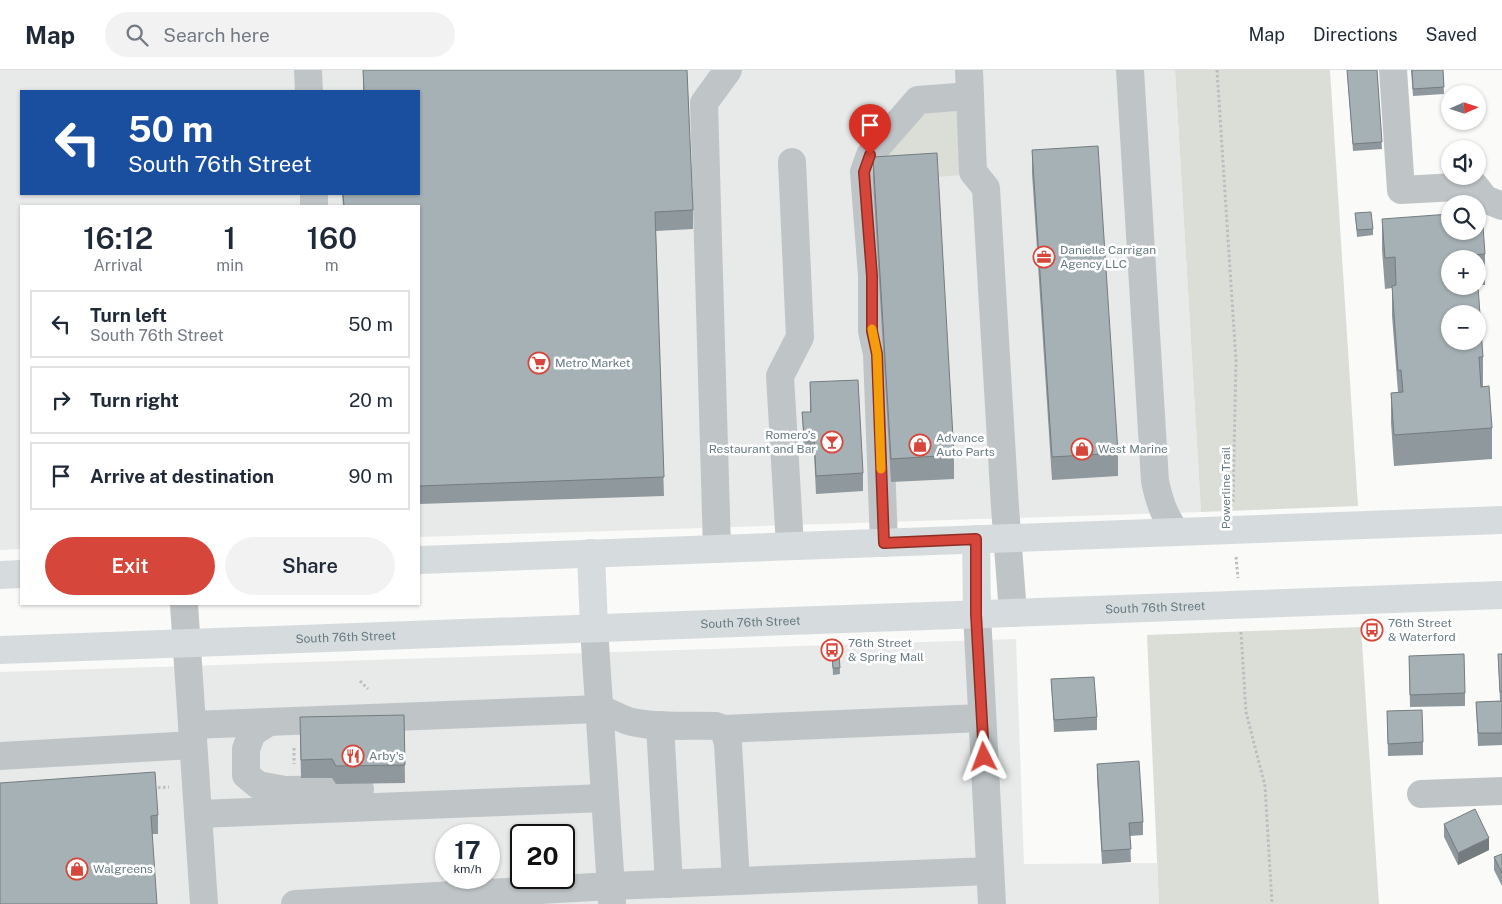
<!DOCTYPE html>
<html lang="en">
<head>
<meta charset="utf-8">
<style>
	:root { --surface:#fff; --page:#f2f2f3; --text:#1f2937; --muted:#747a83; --line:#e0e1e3; --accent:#d7463a }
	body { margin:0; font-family:"Public Sans",sans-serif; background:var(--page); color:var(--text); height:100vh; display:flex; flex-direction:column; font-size:19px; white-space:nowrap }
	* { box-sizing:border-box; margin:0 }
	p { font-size:16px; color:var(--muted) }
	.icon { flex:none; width:28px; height:28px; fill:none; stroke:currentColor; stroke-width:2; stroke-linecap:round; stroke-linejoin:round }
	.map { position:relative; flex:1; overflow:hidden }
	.panel { position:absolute; left:20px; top:135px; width:400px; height:400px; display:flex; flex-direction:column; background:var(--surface); border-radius:0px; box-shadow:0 1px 4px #0004 }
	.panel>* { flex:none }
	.top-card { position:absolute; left:20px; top:20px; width:400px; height:105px; border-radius:0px; box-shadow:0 1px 4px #0004; background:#1a4fa0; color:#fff; overflow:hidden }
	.needle { width:32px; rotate:87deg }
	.buttons { position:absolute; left:1441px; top:15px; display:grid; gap:10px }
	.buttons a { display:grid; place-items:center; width:45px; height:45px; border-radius:50%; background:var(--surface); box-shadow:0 1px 4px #0004; font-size:25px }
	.speed { position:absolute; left:435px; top:754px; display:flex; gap:10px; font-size:25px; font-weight:700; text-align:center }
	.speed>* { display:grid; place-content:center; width:65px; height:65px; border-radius:50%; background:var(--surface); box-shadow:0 1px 4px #0004; line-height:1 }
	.speed small { font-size:12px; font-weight:400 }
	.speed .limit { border:2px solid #111; border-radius:8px; background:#fff; color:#111 }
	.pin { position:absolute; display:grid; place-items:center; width:42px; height:42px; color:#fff; margin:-51px -21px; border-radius:50% 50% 50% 0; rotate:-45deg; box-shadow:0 0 5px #0007 }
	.pin .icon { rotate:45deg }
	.me { position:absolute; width:55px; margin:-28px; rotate:357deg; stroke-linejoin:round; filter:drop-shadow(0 0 4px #0008) }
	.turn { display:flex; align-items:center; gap:18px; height:105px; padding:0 25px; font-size:22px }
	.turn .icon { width:65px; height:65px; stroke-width:2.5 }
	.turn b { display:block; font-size:35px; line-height:42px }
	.eta { display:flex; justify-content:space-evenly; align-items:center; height:85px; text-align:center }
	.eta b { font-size:30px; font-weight:600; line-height:35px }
	.primary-button { display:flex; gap:10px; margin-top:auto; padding:10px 25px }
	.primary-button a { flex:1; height:58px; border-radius:30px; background:var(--accent); color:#fff; font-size:20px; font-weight:600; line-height:58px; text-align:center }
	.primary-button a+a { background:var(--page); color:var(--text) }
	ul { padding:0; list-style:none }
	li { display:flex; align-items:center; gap:15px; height:68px; margin:0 10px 8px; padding:0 15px; border:2px solid var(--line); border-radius:0px }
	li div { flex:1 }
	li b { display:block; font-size:19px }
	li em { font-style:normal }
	header { display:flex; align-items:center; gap:30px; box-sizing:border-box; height:70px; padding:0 25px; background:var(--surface); border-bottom:1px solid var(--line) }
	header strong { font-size:24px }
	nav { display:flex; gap:28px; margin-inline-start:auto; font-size:18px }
	.search { width:350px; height:45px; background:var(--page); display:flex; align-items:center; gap:12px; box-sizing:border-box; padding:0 18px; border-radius:28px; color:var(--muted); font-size:19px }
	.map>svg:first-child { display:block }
	.built { fill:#e8eae9; fill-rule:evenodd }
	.green { fill:#dbded7 }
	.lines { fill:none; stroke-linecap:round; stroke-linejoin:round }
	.path { stroke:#babec0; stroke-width:3; stroke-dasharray:2.5 2.5; stroke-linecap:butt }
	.minor { stroke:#bfc5c7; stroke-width:28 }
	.major { stroke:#d6dcde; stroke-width:28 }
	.wall { fill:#8f989c }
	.shaded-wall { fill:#747c7f }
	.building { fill:#a6b1b5; stroke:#747c7f; fill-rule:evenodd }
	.route-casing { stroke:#8c2e26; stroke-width:12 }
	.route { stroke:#d7463a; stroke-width:9 }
	.slow { stroke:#f59e0b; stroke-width:9 }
	.labels { text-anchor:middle; stroke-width:5; stroke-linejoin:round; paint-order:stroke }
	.poi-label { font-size:12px; fill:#667a81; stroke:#fff; text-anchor:start }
	.street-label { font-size:12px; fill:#667a81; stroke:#fff }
</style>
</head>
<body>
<header>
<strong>Map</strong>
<div class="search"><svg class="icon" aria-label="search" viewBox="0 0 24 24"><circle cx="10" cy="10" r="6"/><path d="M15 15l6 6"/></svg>Search here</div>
<nav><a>Map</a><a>Directions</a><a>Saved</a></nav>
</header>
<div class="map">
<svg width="1502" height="834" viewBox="0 0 1502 834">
	<rect width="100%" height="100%" fill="#fafaf8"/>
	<g class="built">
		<path d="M0,0H1175L1201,442L419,467V136H21V479L0,480ZM21,21H419V124H21Z"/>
		<path d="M1016,569L1024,794L1157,793L1159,834H0V602ZM446,765H489V808H446ZM521,765H564V808H521Z"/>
	</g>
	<g class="green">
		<path d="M1175,0H1330L1358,436L1201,442Z"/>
		<path d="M960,41L962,105L937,107L879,92L923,43Z"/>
		<path d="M1361,557L1379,834H1159L1147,565Z"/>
	</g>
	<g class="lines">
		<g class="path">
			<path d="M1217,0L1236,291L1233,434"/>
			<path d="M1236,487L1238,508"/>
			<path d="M1241,562L1246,642L1265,716L1272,834"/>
			<path d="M360,611L368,619"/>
			<path d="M294,678V694"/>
			<path d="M153,718L169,717"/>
		</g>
		<g class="minor">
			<path d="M308,0L309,21"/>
			<path d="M969,0L973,102L986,118L1005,437L1013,543"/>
			<path d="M1130,0L1155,411C1159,430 1164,446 1176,462"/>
			<path d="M1393,0L1401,120L1475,116L1485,129L1502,136"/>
			<path d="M314,124V136"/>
			<path d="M884,473L877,284L872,261V206L864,102L870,85L918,30L970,26"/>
			<path d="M790,476L780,306L800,267L792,92"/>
			<path d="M717,479L704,33L728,0"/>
			<path d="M184,534L204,834"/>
			<path d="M977,544L992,834"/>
			<path d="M594,558L612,833"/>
			<path d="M269,652L252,663L246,679V705L258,715L285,720L360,719"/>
			<path d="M192,655L599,639C611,642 622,650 632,652C659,658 689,655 716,656L724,659L728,674L736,811"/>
			<path d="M660,655L669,814"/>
			<path d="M724,659L982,648"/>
			<path d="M0,686L193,675"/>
			<path d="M1421,724L1502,721"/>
			<path d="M198,744L605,728"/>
			<path d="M295,834L611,816L990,801"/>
		</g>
		<g class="major">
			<path d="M976,469L977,544"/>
			<path d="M591,483L594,558"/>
			<path d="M419,490L1502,450"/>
			<path d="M0,505L21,504"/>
			<path id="s1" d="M0,580L1502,525"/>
		</g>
	</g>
	<g class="wall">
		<path d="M363,0H687L693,140V159L656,161L664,426L419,434V136H343L342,124H419V21H363Z"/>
		<path d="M1347,0H1377L1382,79L1353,81Z"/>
		<path d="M1411,0H1443L1444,24L1413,26Z"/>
		<path d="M1032,80L1118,383V406L1052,410L1032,103Z"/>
		<path d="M873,87L954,385V409L891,412L873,110Z"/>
		<path d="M1355,143L1373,159V165L1357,167Z"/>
		<path d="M1382,149L1485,184V215H1478V189H1450L1483,287V317L1492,358V389L1394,396L1391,353V323L1398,322L1392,246V218L1385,219L1382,180Z"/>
		<path d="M810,312L863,403V421L816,424L814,383H804L802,342H810Z"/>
		<path d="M839,584L840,604L833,605L832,585Z"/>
		<path d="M1498,584H1502V675L1478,676L1476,632L1500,631Z"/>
		<path d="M1409,586L1465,623V636L1410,637Z"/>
		<path d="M1051,609L1097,647V660L1054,662Z"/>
		<path d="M1387,641L1423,672V685L1388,686Z"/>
		<path d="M404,645L405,713L336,714L332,708H301L300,665Z"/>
		<path d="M1097,694L1143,752V765L1130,766L1131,792L1102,794L1097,707Z"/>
		<path d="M0,713L158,745V764H152Z"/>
		<path d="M1444,754L1489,780L1458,795L1444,767Z"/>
		<path d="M1502,784V816L1494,800V787Z"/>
	</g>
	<path class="shaded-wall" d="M1489,768V780L1458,795V783Z"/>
	<g class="building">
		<path d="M363,0H687L693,140L655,142L664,407L419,416V136H344L343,124H419V21H364Z"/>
		<path d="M1347,0H1377L1382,72L1353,74Z"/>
		<path d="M1412,0H1443L1444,17L1413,19Z"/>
		<path d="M1098,76L1118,383L1052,387L1032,80Z"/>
		<path d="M937,83L954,385L891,389L873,87Z"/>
		<path d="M1371,142L1373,159L1357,160L1355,143Z"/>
		<path d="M1482,142L1485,184L1472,185L1473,189H1450V216H1478L1483,287H1479L1481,317L1489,316L1492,358L1394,365L1391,323L1403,322L1401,300L1398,301L1392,216L1396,215L1395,187L1385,188L1382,149L1450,144V161H1478V143ZM1450,244H1478V271H1450Z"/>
		<path d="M858,310L863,403L816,406L814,364L804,365L802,342H811L810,312Z"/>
		<path d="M839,584L840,598H833L832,585Z"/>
		<path d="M1464,584L1465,623L1410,625L1409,586Z"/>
		<path d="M1498,584H1502V622H1500Z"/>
		<path d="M1094,607L1097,647L1054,650L1051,609Z"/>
		<path d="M1502,631V663H1478L1476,632Z"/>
		<path d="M1422,640L1423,672L1388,674L1387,641Z"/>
		<path d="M404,645L405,695L336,696L332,689L301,690L300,647Z"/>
		<path d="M1139,691L1143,752L1129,753L1131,779L1102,781L1097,694Z"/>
		<path d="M155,702L158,745L151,746L157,834H0V713Z"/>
		<path d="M1475,739L1489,768L1458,783L1444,754Z"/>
		<path d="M1502,784V803L1494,787Z"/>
	</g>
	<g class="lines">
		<g class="route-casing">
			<path id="route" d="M870,85L864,102L872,206V261L877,284L884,473L976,469V544L984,687"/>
		</g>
		<use href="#route" class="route"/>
		<path class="slow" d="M872,259L877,284L881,399"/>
	</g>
	<defs>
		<g id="office-ring" transform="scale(1.125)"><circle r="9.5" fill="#fff" stroke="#d7463a" stroke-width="1.5"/><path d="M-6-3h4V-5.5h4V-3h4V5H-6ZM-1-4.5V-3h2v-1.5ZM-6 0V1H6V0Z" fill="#d7463a"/></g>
		<g id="supermarket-ring" transform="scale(1.125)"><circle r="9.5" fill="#fff" stroke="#d7463a" stroke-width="1.5"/><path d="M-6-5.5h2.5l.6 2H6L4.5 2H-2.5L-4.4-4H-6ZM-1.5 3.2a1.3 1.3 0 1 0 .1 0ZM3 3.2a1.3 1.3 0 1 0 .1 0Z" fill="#d7463a"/></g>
		<g id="bar-ring" transform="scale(1.125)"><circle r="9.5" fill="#fff" stroke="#d7463a" stroke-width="1.5"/><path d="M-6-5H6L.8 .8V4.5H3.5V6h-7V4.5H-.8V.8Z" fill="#d7463a"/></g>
		<g id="shop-ring" transform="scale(1.125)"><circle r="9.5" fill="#fff" stroke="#d7463a" stroke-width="1.5"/><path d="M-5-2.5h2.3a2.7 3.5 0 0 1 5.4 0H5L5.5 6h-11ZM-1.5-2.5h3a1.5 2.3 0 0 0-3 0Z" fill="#d7463a"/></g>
		<g id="bus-ring" transform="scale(1.125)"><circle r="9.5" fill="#fff" stroke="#d7463a" stroke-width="1.5"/><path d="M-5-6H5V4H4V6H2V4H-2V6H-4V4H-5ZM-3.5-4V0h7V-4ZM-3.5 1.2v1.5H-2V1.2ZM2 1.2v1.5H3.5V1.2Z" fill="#d7463a"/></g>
		<g id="restaurant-ring" transform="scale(1.125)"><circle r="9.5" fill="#fff" stroke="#d7463a" stroke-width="1.5"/><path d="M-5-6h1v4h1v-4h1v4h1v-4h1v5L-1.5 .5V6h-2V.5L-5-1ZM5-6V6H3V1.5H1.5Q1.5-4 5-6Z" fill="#d7463a"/></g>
	</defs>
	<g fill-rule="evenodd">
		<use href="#office-ring" x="1044" y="187"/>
		<use href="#supermarket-ring" x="539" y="293"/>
		<use href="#bar-ring" x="832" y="372"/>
		<use href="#shop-ring" x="920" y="375"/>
		<use href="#shop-ring" x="1082" y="379"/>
		<use href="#bus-ring" x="1372" y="560"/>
		<use href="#bus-ring" x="832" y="580"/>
		<use href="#restaurant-ring" x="353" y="686"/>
		<use href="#shop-ring" x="77" y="799"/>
	</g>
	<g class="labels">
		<g class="poi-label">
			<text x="1060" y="184">Danielle Carrigan<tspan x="1060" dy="14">Agency LLC</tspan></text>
			<text x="555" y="297">Metro Market</text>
			<text x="816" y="369" text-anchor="end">Romero’s<tspan x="816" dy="14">Restaurant and Bar</tspan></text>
			<text x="936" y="372">Advance<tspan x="936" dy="14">Auto Parts</tspan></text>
			<text x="1098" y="383">West Marine</text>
			<text x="1388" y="557">76th Street<tspan x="1388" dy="14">&amp; Waterford</tspan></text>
			<text x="848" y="577">76th Street<tspan x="848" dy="14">&amp; Spring Mall</tspan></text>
			<text x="369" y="690">Arby's</text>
			<text x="93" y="803">Walgreens</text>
		</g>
		<g class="street-label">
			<text transform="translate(1226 418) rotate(-90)" y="4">Powerline Trail</text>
			<text dy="4" stroke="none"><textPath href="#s1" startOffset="1156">South 76th Street</textPath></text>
			<text dy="4" stroke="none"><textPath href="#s1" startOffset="751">South 76th Street</textPath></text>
			<text dy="4" stroke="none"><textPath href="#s1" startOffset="346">South 76th Street</textPath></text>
		</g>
	</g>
</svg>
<div class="buttons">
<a><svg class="needle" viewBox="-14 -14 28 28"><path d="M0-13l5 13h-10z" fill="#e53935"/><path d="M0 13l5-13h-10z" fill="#747a83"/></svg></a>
<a><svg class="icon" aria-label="sound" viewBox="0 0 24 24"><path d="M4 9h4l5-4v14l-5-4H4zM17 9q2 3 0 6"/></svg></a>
<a><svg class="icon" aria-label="search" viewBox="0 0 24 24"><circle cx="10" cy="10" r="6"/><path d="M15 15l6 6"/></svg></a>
<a>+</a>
<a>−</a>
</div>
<div class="speed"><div>17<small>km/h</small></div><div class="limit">20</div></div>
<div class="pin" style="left:870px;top:85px;background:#d93025"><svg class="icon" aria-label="arrive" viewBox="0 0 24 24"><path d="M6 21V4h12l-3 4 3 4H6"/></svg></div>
<svg class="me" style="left:984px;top:687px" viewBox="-20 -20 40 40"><path d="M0-17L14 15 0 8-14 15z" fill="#d7463a" stroke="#fff" stroke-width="4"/></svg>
<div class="top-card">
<div class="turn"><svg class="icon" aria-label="left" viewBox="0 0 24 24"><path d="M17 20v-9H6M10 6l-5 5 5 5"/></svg><div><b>50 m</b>South 76th Street</div></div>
</div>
<section class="panel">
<div class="eta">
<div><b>16:12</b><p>Arrival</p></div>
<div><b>1</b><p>min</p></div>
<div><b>160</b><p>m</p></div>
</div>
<ul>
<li><svg class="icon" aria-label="left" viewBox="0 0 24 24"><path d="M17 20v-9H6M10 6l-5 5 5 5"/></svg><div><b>Turn left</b><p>South 76th Street</p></div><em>50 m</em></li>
<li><svg class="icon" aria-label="right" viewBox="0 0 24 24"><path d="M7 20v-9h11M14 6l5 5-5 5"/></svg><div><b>Turn right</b></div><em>20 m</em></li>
<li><svg class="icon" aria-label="arrive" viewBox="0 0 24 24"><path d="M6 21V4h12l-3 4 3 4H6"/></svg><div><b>Arrive at destination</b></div><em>90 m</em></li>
</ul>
<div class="primary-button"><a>Exit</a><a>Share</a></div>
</section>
</div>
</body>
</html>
